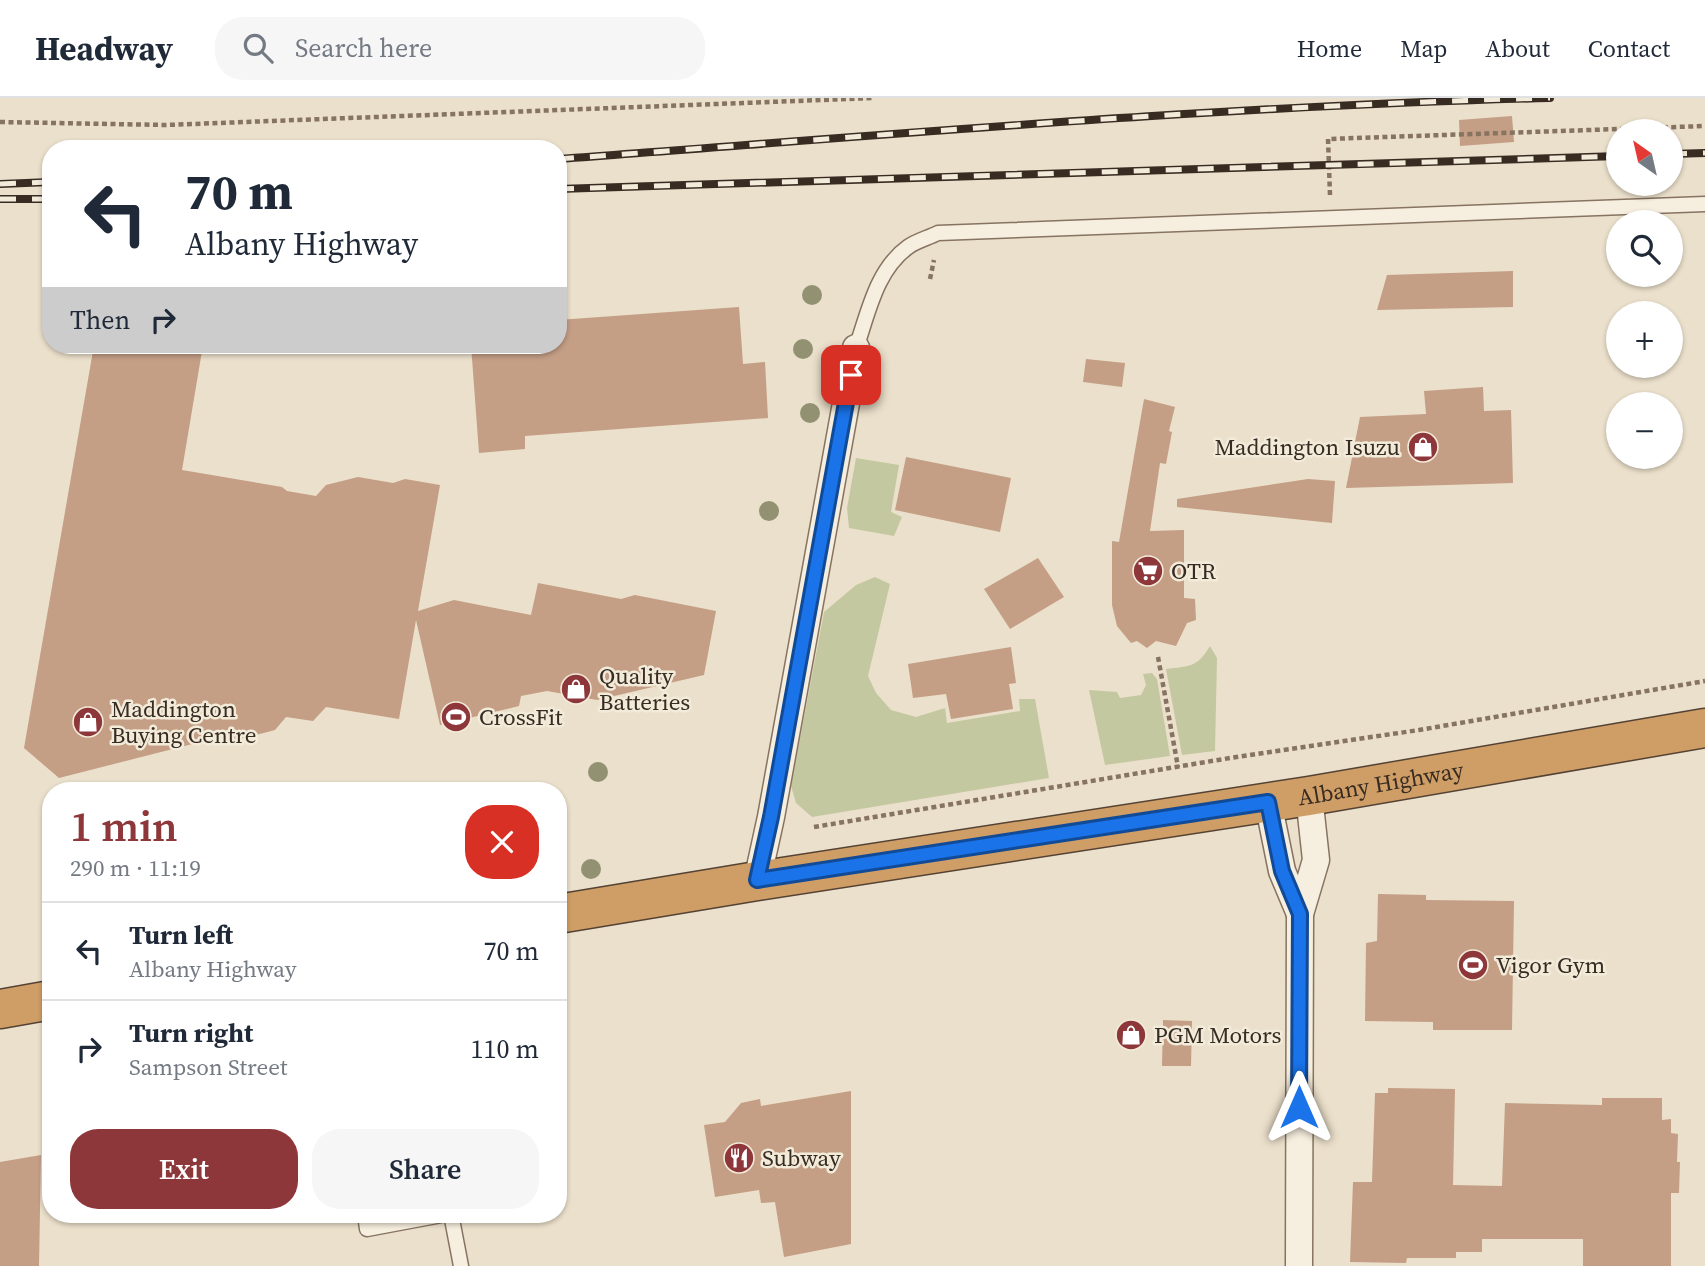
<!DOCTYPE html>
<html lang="en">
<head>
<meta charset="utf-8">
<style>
	:root { --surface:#fff; --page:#f6f6f7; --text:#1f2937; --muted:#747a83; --line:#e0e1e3; --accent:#8e373a }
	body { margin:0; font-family:"Source Serif 4",serif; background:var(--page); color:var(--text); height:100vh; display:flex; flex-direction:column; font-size:26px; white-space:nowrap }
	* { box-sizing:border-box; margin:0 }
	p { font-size:23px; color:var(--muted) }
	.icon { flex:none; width:38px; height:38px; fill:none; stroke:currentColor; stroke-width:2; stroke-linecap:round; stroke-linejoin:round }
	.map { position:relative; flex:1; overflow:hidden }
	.side { position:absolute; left:42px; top:684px; width:525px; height:441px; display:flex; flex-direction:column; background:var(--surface); border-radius:28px; box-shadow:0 2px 5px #0004 }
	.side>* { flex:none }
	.guide { position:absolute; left:42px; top:42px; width:525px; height:214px; border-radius:28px; box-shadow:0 2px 5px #0004; background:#fff; color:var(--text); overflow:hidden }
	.needle { width:46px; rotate:326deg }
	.tools { position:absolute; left:1606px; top:21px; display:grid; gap:14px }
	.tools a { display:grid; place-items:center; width:77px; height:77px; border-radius:50%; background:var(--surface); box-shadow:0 2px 5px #0004; font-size:35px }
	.pin { position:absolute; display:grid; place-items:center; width:60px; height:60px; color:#fff; margin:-30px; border-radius:14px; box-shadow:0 4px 10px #0006 }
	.me { position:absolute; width:77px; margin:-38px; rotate:0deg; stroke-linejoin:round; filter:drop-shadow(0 0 5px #0008) }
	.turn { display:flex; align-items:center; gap:24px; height:147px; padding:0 28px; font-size:32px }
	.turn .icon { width:91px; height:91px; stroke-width:2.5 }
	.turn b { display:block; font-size:49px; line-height:60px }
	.then { display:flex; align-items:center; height:66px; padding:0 28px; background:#0003; gap:14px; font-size:26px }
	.round { display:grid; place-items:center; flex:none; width:74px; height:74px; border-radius:28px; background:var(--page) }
	.overview { display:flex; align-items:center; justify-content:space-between; height:119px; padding:0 28px }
	h1 { font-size:42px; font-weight:600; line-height:52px; color:var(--accent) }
	.cta { display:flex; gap:14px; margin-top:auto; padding:14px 28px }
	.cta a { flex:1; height:80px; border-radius:28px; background:var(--accent); color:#fff; font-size:28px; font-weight:600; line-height:80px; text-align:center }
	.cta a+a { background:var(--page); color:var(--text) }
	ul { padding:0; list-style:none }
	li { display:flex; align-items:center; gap:21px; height:98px; padding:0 28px; border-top:2px solid var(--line) }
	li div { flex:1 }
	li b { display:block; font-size:26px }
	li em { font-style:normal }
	header { display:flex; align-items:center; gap:42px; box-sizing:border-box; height:98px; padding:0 35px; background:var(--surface); border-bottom:2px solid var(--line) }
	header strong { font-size:33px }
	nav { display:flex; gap:38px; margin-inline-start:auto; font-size:24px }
	.search { width:490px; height:63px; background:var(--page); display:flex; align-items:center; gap:18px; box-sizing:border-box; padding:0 24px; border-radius:28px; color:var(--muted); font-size:26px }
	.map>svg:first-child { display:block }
	.green { fill:#c4c8a0 }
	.building { fill:#c49e85 }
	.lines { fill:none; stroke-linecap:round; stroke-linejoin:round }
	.lane-casing { stroke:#867361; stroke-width:17 }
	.street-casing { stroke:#867361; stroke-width:29 }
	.highway-casing { stroke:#544234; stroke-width:41 }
	.path { stroke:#867361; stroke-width:4.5; stroke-dasharray:5 3.5; stroke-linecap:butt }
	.lane { stroke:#f6eede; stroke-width:14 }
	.street { stroke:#f6eede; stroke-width:26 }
	.highway { stroke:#cf9e66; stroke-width:38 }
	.rail-casing { stroke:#382c22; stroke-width:8 }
	.rail { stroke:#f3ebda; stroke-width:5; stroke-dasharray:16; stroke-linecap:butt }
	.tree { fill:#929273 }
	.route-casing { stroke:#114b97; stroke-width:18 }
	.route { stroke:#1a73e8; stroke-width:12 }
	.labels { text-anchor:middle; stroke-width:5; stroke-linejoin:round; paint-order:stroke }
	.poi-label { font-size:23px; fill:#382c22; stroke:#f3ebda; text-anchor:start }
	.street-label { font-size:23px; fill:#382c22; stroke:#f3ebda }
</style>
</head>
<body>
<header>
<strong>Headway</strong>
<div class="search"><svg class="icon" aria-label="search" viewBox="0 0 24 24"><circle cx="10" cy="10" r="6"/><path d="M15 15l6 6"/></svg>Search here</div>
<nav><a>Home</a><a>Map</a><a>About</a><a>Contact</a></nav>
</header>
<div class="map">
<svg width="1705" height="1168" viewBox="0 0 1705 1168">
	<rect width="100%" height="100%" fill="#ebe0cb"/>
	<g class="green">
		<path d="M856,360L899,367L891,414L902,419L894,438L849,430L847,410Z"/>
		<path d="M875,479L890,486L868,578L876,595L891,612L916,619L945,610L947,625L1020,613L1019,601H1035L1049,680L812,719L796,705L791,688L824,514L856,487Z"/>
		<path d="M1210,548L1217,560L1215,653L1182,657L1166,571C1189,568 1197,570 1210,548Z"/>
		<path d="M1152,575L1157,581L1170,658L1105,667L1089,592L1117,594L1120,600L1141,597L1146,587L1143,576Z"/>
	</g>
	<g class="building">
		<path d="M1512,18L1514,44L1460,48L1459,22Z"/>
		<path d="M1513,173V209L1377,212L1387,177Z"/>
		<path d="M739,209L743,266L765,264L768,320L525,338V351L479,355L471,247H558V222Z"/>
		<path d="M94,247H203L182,372L282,389L287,393L316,398L326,387L358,379L393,385L405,381L440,387L418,513L454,502L531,517L538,485L621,501L635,497L716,513L704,577L597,602L547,593L521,598L519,608L440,627L416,522L399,621L326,609L313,623L286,619L275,632L225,645L208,642L59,680L24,650Z"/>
		<path d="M1086,261L1125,265L1122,289L1083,284Z"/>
		<path d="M1483,289L1484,313L1511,312L1513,385L1346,390L1360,319L1426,316L1424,293Z"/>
		<path d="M1144,301L1175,309L1169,333L1172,334L1166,366L1160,365L1150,433L1184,432V500L1195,501L1196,522L1187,525L1176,548L1156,543L1147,550L1137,543L1131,545L1117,528L1112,507V443L1119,444Z"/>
		<path d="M906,359L1011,380L1000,434L895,412Z"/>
		<path d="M1308,381L1335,383L1332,425L1177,409V401Z"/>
		<path d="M1038,460L1064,499L1010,531L984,491Z"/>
		<path d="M1011,549L1016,585L1009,586L1013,611L951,621L946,596L913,600L908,566Z"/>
		<path d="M1378,796L1426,797V802L1514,803L1512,932H1433V924L1365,923L1366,845L1377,843Z"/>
		<path d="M1163,922L1192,923L1191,968H1162Z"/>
		<path d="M1388,990L1455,991L1453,1087L1502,1088L1505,1005L1602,1007V1000H1662V1022L1671,1021V1035L1678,1036L1677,1064H1680L1679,1095H1671V1168H1583V1141H1482V1154H1456V1160H1407L1406,1165L1350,1164L1353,1084H1372L1375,995H1388Z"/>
		<path d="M851,993V1146L784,1159L775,1104L761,1105L759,1092L715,1099L704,1027L725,1024L741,1005L760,1001L761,1008Z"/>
		<path d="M41,1057L39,1168H0V1064Z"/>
	</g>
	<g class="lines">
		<g class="lane-casing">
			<g id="lane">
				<path d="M856,250C868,216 876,172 908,149C916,143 928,140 938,135L1705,106"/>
				<path d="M365,1116L367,1131L447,1116"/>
				<path d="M451,1116L461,1168"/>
			</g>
		</g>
		<g class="street-casing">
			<g id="street">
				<path d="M1268,704L1282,773L1300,816"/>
				<path d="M757,783L771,719L856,250"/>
				<path d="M1299,1168L1300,816L1316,762L1309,698"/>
			</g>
		</g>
		<g class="highway-casing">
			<g id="highway">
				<path id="s1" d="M558,816L757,783L1309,698L1705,630"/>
				<path d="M0,911L51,902"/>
			</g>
		</g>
		<g class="path">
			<path d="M0,24L166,27L874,0"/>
			<path d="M1330,97L1328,41L1705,28"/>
			<path d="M930,181L934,162"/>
			<path d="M1158,559L1178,669"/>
			<path d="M814,729L1230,660L1419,632L1705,583"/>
		</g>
		<use href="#lane" class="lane"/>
		<use href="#street" class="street"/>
		<use href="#highway" class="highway"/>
		<g class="rail-casing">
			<g id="rail">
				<path d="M1671,56L1705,55"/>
				<path d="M558,61C888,37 1219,8 1550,0"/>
				<path d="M0,86L51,84"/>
				<path d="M558,91L1619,58"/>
				<path d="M0,101H51"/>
			</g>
		</g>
		<use href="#rail" class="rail"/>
	</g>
	<g class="tree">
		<circle cx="812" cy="197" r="10"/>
		<circle cx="803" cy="251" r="10"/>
		<circle cx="810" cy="315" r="10"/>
		<circle cx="769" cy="413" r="10"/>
		<circle cx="598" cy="674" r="10"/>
		<circle cx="591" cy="771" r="10"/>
	</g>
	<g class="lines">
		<g class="route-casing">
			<path id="route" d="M851,277L771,719L757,782L1268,704L1282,773L1300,816L1299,1009"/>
		</g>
		<use href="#route" class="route"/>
	</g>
	<defs>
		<g id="shop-disc" transform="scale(1.575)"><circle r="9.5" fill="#8e373a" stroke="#f3ebda"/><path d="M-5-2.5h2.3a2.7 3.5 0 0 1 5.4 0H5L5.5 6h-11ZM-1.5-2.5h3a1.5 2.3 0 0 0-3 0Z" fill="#fff"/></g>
		<g id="supermarket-disc" transform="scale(1.575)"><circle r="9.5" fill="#8e373a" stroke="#f3ebda"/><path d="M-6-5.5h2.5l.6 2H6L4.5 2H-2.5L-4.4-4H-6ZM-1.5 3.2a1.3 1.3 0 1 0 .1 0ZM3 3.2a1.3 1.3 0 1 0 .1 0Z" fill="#fff"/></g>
		<g id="stadium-disc" transform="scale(1.575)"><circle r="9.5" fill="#8e373a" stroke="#f3ebda"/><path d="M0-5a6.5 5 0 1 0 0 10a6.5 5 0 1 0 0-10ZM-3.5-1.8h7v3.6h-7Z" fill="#fff"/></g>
		<g id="restaurant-disc" transform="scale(1.575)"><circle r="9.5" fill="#8e373a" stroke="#f3ebda"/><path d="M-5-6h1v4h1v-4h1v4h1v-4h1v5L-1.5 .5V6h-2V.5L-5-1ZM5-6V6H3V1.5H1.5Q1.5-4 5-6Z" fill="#fff"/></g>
	</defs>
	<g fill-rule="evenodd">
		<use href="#shop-disc" x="1423" y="349"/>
		<use href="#supermarket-disc" x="1148" y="473"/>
		<use href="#shop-disc" x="576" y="591"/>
		<use href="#stadium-disc" x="456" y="619"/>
		<use href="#shop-disc" x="88" y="624"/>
		<use href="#stadium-disc" x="1473" y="867"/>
		<use href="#shop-disc" x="1131" y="937"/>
		<use href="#restaurant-disc" x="739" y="1060"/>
	</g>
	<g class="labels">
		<g class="poi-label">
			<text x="1400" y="357" text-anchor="end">Maddington Isuzu</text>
			<text x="1171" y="481">OTR</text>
			<text x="599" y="586">Quality<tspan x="599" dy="26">Batteries</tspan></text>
			<text x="111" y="619">Maddington<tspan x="111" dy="26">Buying Centre</tspan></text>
			<text x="479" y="627">CrossFit</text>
			<text x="1496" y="875">Vigor Gym</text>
			<text x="1154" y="945">PGM Motors</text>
			<text x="762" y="1068">Subway</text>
		</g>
		<g class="street-label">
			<text dy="8" stroke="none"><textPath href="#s1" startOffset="833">Albany Highway</textPath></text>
		</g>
	</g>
</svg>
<div class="tools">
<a><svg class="needle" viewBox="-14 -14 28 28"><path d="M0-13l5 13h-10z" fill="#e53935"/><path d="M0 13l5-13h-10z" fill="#747a83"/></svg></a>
<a><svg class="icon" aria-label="search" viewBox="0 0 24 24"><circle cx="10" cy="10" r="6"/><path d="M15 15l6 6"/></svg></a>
<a>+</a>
<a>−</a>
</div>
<div class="pin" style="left:851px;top:277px;background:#d93025"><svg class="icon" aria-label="arrive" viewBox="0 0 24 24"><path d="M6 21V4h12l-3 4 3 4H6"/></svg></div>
<svg class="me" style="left:1299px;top:1009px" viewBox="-20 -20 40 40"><path d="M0-17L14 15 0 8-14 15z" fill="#1a73e8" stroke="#fff" stroke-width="4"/></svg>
<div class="guide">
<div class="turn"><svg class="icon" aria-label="left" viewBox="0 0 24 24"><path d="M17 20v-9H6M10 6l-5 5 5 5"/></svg><div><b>70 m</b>Albany Highway</div></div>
<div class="then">Then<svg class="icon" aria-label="right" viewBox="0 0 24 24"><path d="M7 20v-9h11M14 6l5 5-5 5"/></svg></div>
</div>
<section class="side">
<div class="overview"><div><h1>1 min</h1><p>290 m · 11:19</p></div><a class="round" style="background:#d93025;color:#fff"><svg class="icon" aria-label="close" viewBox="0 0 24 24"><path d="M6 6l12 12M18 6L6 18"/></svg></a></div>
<ul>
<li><svg class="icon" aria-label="left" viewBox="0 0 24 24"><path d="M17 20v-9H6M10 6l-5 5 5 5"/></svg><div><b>Turn left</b><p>Albany Highway</p></div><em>70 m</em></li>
<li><svg class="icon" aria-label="right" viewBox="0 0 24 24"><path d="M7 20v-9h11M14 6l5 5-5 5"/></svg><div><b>Turn right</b><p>Sampson Street</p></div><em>110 m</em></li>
</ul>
<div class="cta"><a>Exit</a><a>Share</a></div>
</section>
</div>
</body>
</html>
